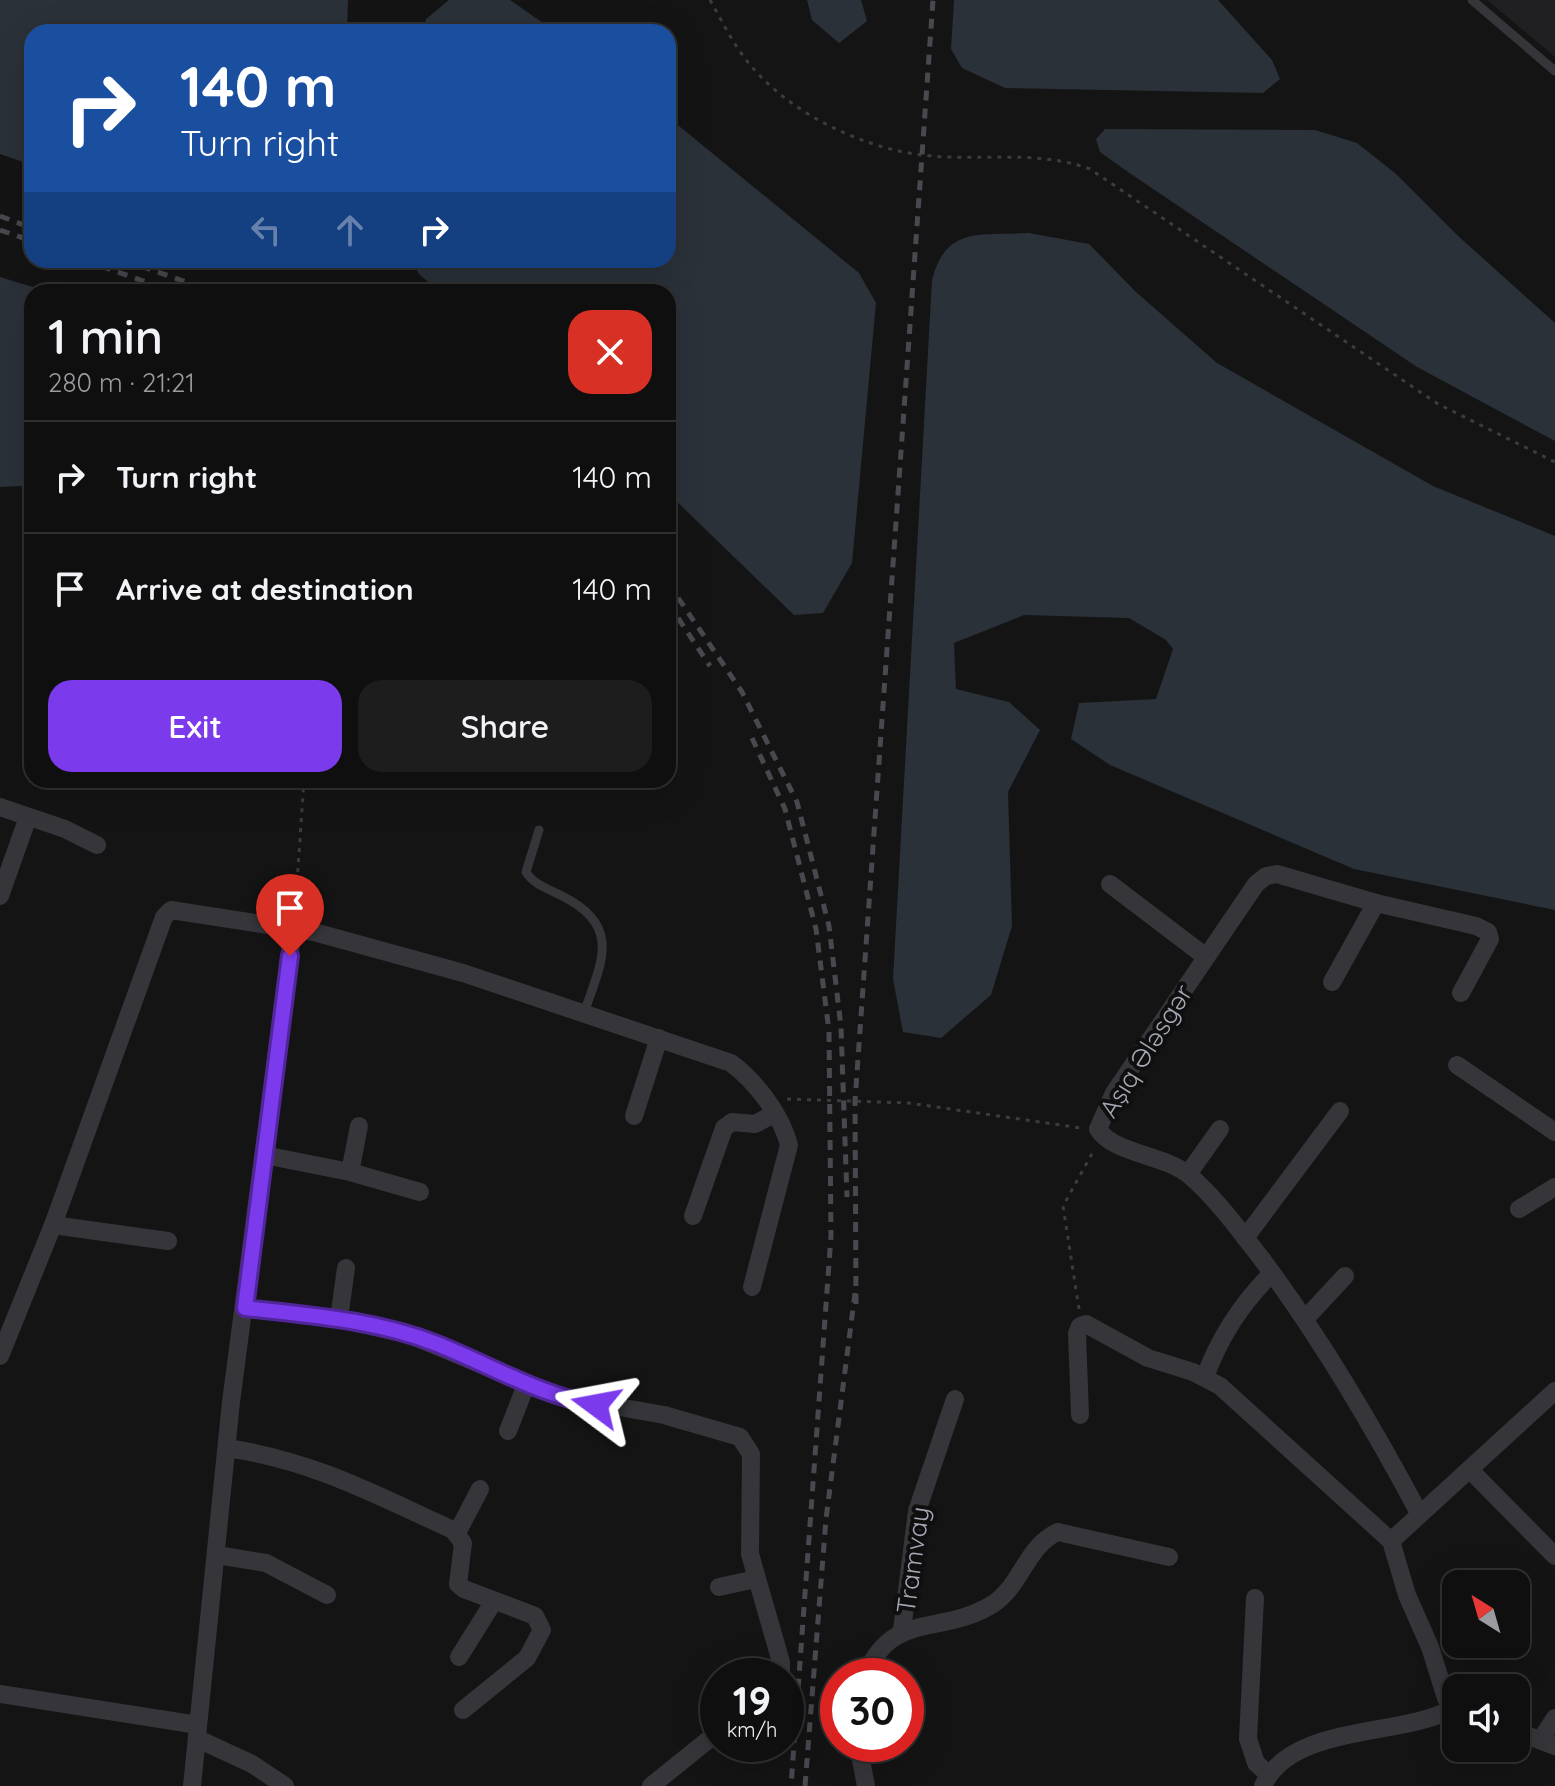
<!DOCTYPE html>
<html lang="en">
<head>
<meta charset="utf-8">
<style>
	:root { --surface:#0f0f10; --page:#1d1d1e; --text:#f1f3f6; --muted:#9b9c9f; --line:#2f2f30; --accent:#7c3aed }
	body { margin:0; font-family:Quicksand,sans-serif; background:var(--page); color:var(--text); height:100vh; display:flex; flex-direction:column; font-size:30px; white-space:nowrap }
	* { box-sizing:border-box; margin:0 }
	p { font-size:26px; color:var(--muted) }
	.icon { flex:none; width:44px; height:44px; fill:none; stroke:currentColor; stroke-width:2; stroke-linecap:round; stroke-linejoin:round }
	.map { position:relative; flex:1; overflow:hidden }
	.details { position:absolute; left:24px; top:284px; width:652px; height:504px; display:flex; flex-direction:column; background:var(--surface); border-radius:24px; box-shadow:0 8px 32px #0002,0 0 0 2px var(--line) }
	.details>* { flex:none }
	.guide { position:absolute; left:24px; top:24px; width:652px; height:244px; border-radius:24px; box-shadow:0 8px 32px #0002,0 0 0 2px var(--line); background:#1a4fa0; color:#fff; overflow:hidden }
	.needle { width:52px; rotate:323deg }
	.fabs { position:absolute; left:1442px; top:1570px; display:grid; gap:16px }
	.fabs a { display:grid; place-items:center; width:88px; height:88px; border-radius:16px; background:var(--surface); box-shadow:0 8px 32px #0002,0 0 0 2px var(--line); font-size:40px }
	.speed { position:absolute; left:700px; top:1658px; display:flex; gap:16px; font-size:40px; font-weight:700; text-align:center }
	.speed>* { display:grid; place-content:center; width:104px; height:104px; border-radius:50%; background:var(--surface); box-shadow:0 8px 32px #0002,0 0 0 2px var(--line); line-height:1 }
	.speed small { font-size:20px; font-weight:400 }
	.speed .limit { border:12px solid #d22; background:#fff; color:#111 }
	.pin { position:absolute; display:grid; place-items:center; width:68px; height:68px; color:#fff; margin:-82px -34px; border-radius:50% 50% 50% 0; rotate:-45deg; box-shadow:0 0 8px #0007 }
	.pin .icon { rotate:45deg }
	.me { position:absolute; width:88px; margin:-44px; rotate:283deg; stroke-linejoin:round; filter:drop-shadow(0 0 6px #0008) }
	.turn { display:flex; align-items:center; gap:28px; height:168px; padding:0 24px; font-size:36px }
	.turn .icon { width:104px; height:104px; stroke-width:2.5 }
	.turn b { display:block; font-size:56px; line-height:68px }
	.lanes { display:flex; align-items:center; height:76px; padding:0 24px; background:#0003; justify-content:center; gap:40px; direction:ltr }
	.lanes .off { opacity:.35 }
	.round { display:grid; place-items:center; flex:none; width:84px; height:84px; border-radius:24px; background:var(--page) }
	.head { display:flex; align-items:center; justify-content:space-between; height:136px; padding:0 24px }
	h1 { font-size:48px; font-weight:600; line-height:60px }
	.cta { display:flex; gap:16px; margin-top:auto; padding:16px 24px }
	.cta a { flex:1; height:92px; border-radius:24px; background:var(--accent); color:#fff; font-size:32px; font-weight:600; line-height:92px; text-align:center }
	.cta a+a { background:var(--page); color:var(--text) }
	ul { padding:0; list-style:none }
	li { display:flex; align-items:center; gap:24px; height:112px; padding:0 24px; border-top:2px solid var(--line) }
	li div { flex:1 }
	li b { display:block; font-size:30px }
	li em { font-style:normal }
	.map>svg:first-child { display:block }
	.built { fill:#202022 }
	.water { fill:#2a3139 }
	.lines { fill:none; stroke-linecap:round; stroke-linejoin:round }
	.path { stroke:#3b3c41; stroke-width:3; stroke-dasharray:4 6; stroke-linecap:butt }
	.lane { stroke:#35353a; stroke-width:9 }
	.street { stroke:#35353a; stroke-width:18 }
	.rail { stroke:#48494f; stroke-width:5; stroke-dasharray:10 8; stroke-linecap:butt }
	.route-casing { stroke:#51269a; stroke-width:20 }
	.route { stroke:#7c3aed; stroke-width:14 }
	.labels { text-anchor:middle; stroke-width:8; stroke-linejoin:round; paint-order:stroke }
	.street-label { font-size:26px; fill:#a6a9b5; stroke:#0f0f10 }
</style>
</head>
<body>
<div class="map">
<svg width="1555" height="1786" viewBox="0 0 1555 1786">
	<rect width="100%" height="100%" fill="#141415"/>
	<path class="built" d="M1487,0H1555V57Z"/>
	<g class="water">
		<path d="M0,0H348L347,32H32V165L0,154Z"/>
		<path d="M449,0H510L556,32H424L426,19Z"/>
		<path d="M807,0H861L867,21L839,43L812,20Z"/>
		<path d="M954,0H1218L1272,60L1280,79L1263,93L1005,88L962,68L951,49Z"/>
		<path d="M668,117L859,273L876,303L852,563L823,613L794,615L668,493V292H440L419,274L411,260H668Z"/>
		<path d="M1105,129L1315,130L1357,143L1395,173L1457,235L1555,323V441L1417,367L1128,172L1100,152L1096,139Z"/>
		<path d="M1029,233L1089,244L1136,292L1217,363L1433,486L1555,536V910L1354,869L1110,765L1071,739L1079,703L1156,699L1173,649L1166,640L1129,618L1024,615L954,643L956,689L1009,702L1040,730L1008,792L1012,926L991,995L941,1038L903,1032L893,979L932,280C946,225 981,236 1029,233Z"/>
		<path d="M0,277L49,292H32V491L21,486L0,487Z"/>
	</g>
	<g class="lines">
		<g class="path">
			<path d="M710,0C721,19 731,40 744,57C783,110 858,147 922,155C978,162 1036,149 1090,169L1438,404L1555,462"/>
			<path d="M295,912L304,780"/>
			<path d="M787,1099L909,1103L1081,1128"/>
			<path d="M1079,1309L1063,1206L1094,1150"/>
		</g>
		<g class="lane">
			<path d="M1472,0L1555,71"/>
			<path d="M539,830L526,872C534,885 549,889 562,896C623,926 601,963 584,1013"/>
		</g>
		<g class="street">
			<path d="M0,807L65,829L97,845"/>
			<path d="M1110,884L1206,957"/>
			<path d="M0,896L28,817"/>
			<path d="M1332,982L1376,903"/>
			<path d="M1457,1065L1555,1132"/>
			<path d="M634,1116L659,1038"/>
			<path d="M264,1155L350,1172L420,1192"/>
			<path d="M350,1172L359,1126"/>
			<path d="M1188,1174L1220,1129"/>
			<path d="M1519,1209L1555,1187"/>
			<path d="M693,1216L724,1128L732,1122L755,1124L774,1114"/>
			<path d="M53,1225L168,1241"/>
			<path d="M1245,1238L1340,1111"/>
			<path d="M245,1308L339,1319L410,1335L557,1396L664,1415L740,1437L751,1454L750,1554L781,1662V1676"/>
			<path d="M339,1319L346,1268"/>
			<path d="M1305,1319L1345,1276"/>
			<path d="M0,1356L53,1225L164,917L171,910L314,932L463,973L731,1063C756,1082 781,1114 789,1145L752,1287"/>
			<path d="M1205,1377C1220,1336 1241,1304 1272,1273"/>
			<path d="M1080,1415L1077,1333L1080,1326L1086,1324L1148,1358L1193,1372L1220,1386L1391,1541L1407,1595L1430,1647L1446,1698L1456,1713"/>
			<path d="M508,1431L526,1385"/>
			<path d="M227,1448C314,1461 374,1494 453,1530L463,1543L458,1584L464,1589L535,1616L542,1630L527,1658L463,1710"/>
			<path d="M1471,1471L1555,1556"/>
			<path d="M1419,1513C1372,1425 1321,1338 1261,1258C1239,1230 1216,1198 1189,1175C1165,1155 1112,1153 1098,1129L1114,1093L1256,884L1266,876L1277,874L1376,903L1476,926L1488,932L1490,939L1461,993"/>
			<path d="M457,1533L480,1489"/>
			<path d="M1391,1541L1555,1391"/>
			<path d="M217,1555L266,1563L327,1595"/>
			<path d="M719,1587L756,1579"/>
			<path d="M1255,1598L1248,1739L1256,1763L1268,1774"/>
			<path d="M902,1630L917,1511L955,1399"/>
			<path d="M459,1657L494,1601"/>
			<path d="M865,1676C893,1609 940,1637 993,1604C1022,1585 1026,1546 1058,1532L1169,1557"/>
			<path d="M0,1694L198,1725"/>
			<path d="M1516,1731L1555,1746"/>
			<path d="M1542,1738L1555,1718"/>
			<path d="M198,1739L252,1764L285,1786"/>
			<path d="M858,1744L866,1786"/>
			<path d="M192,1786L231,1402L293,928"/>
			<path d="M651,1786L718,1732"/>
			<path d="M1263,1786C1291,1724 1400,1737 1452,1709"/>
		</g>
		<g class="rail">
			<path d="M0,216L32,228"/>
			<path d="M0,230L32,241"/>
			<path d="M84,260L174,292"/>
			<path d="M124,260L214,292"/>
			<path d="M668,583L742,692L797,802L829,926L841,1027L847,1197"/>
			<path d="M668,603L710,666"/>
			<path d="M752,738L785,809L816,929L829,1031L831,1236L791,1786"/>
			<path d="M856,1304L855,1101L933,0"/>
			<path d="M805,1786L826,1519L855,1293"/>
		</g>
	</g>
	<g class="lines">
		<g class="route-casing">
			<path id="route" d="M290,956L245,1308C308,1315 376,1320 437,1344C490,1365 539,1395 596,1405"/>
		</g>
		<use href="#route" class="route"/>
	</g>
	<g class="labels">
		<g class="street-label">
			<text transform="translate(1146 1051) rotate(-58)" y="9">Aşıq Ələsgər</text>
			<text transform="translate(913 1560) rotate(-82)" y="9">Tramvay</text>
		</g>
	</g>
</svg>
<div class="fabs">
<a><svg class="needle" viewBox="-14 -14 28 28"><path d="M0-13l5 13h-10z" fill="#e53935"/><path d="M0 13l5-13h-10z" fill="#9b9c9f"/></svg></a>
<a><svg class="icon" aria-label="sound" viewBox="0 0 24 24"><path d="M4 9h4l5-4v14l-5-4H4zM17 9q2 3 0 6"/></svg></a>
</div>
<div class="speed"><div>19<small>km/h</small></div><div class="limit">30</div></div>
<div class="pin" style="left:290px;top:956px;background:#d93025"><svg class="icon" aria-label="arrive" viewBox="0 0 24 24"><path d="M6 21V4h12l-3 4 3 4H6"/></svg></div>
<svg class="me" style="left:596px;top:1405px" viewBox="-20 -20 40 40"><path d="M0-17L14 15 0 8-14 15z" fill="#7c3aed" stroke="#fff" stroke-width="4"/></svg>
<div class="guide">
<div class="turn"><svg class="icon" aria-label="right" viewBox="0 0 24 24"><path d="M7 20v-9h11M14 6l5 5-5 5"/></svg><div><b>140 m</b>Turn right</div></div>
<div class="lanes"><svg class="icon off" aria-label="left" viewBox="0 0 24 24"><path d="M17 20v-9H6M10 6l-5 5 5 5"/></svg><svg class="icon off" aria-label="ahead" viewBox="0 0 24 24"><path d="M12 20V5M6 11l6-6 6 6"/></svg><svg class="icon" aria-label="right" viewBox="0 0 24 24"><path d="M7 20v-9h11M14 6l5 5-5 5"/></svg></div>
</div>
<section class="details">
<div class="head"><div><h1>1 min</h1><p>280 m · 21:21</p></div><a class="round" style="background:#d93025;color:#fff"><svg class="icon" aria-label="close" viewBox="0 0 24 24"><path d="M6 6l12 12M18 6L6 18"/></svg></a></div>
<ul>
<li><svg class="icon" aria-label="right" viewBox="0 0 24 24"><path d="M7 20v-9h11M14 6l5 5-5 5"/></svg><div><b>Turn right</b></div><em>140 m</em></li>
<li><svg class="icon" aria-label="arrive" viewBox="0 0 24 24"><path d="M6 21V4h12l-3 4 3 4H6"/></svg><div><b>Arrive at destination</b></div><em>140 m</em></li>
</ul>
<div class="cta"><a>Exit</a><a>Share</a></div>
</section>
</div>
</body>
</html>
